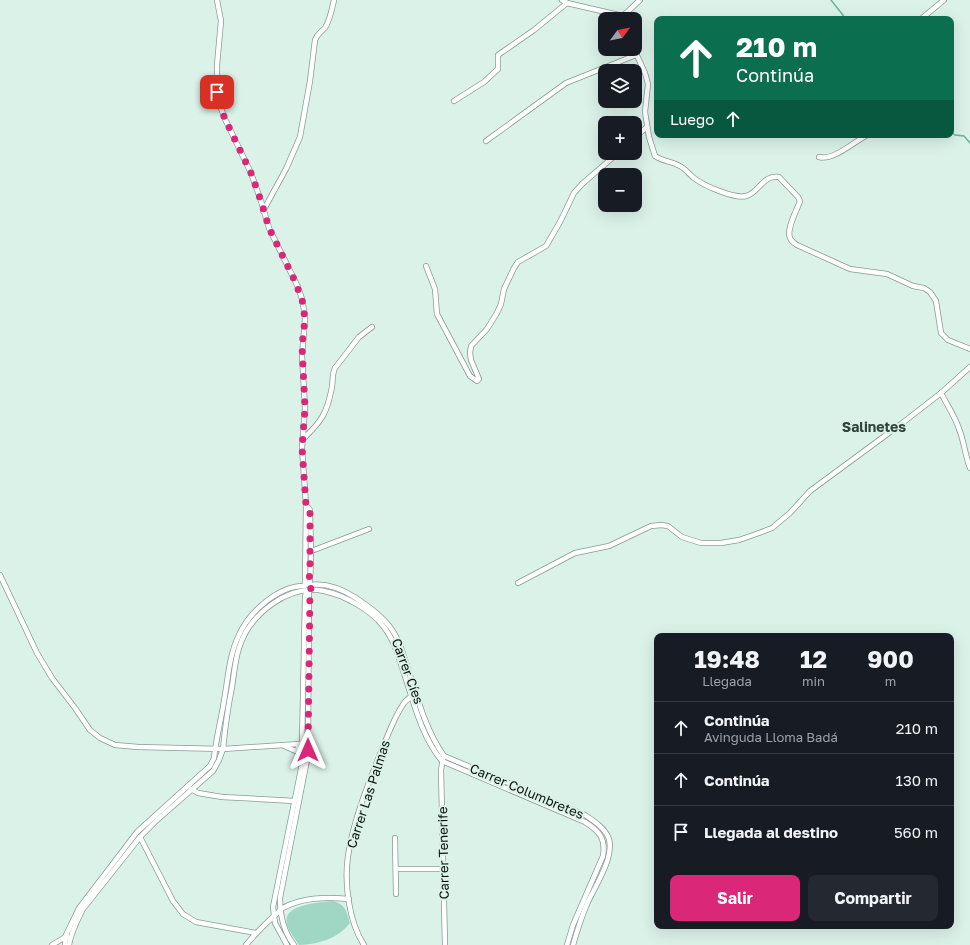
<!DOCTYPE html>
<html lang="es">
<head>
<meta charset="utf-8">
<style>
	:root { --surface:#171b24; --page:#242831; --text:#f1f3f6; --muted:#9ea1a6; --line:#363941; --accent:#db2777 }
	body { margin:0; font-family:"Golos Text",sans-serif; background:var(--page); color:var(--text); height:100vh; display:flex; flex-direction:column; font-size:15px; white-space:nowrap }
	* { box-sizing:border-box; margin:0 }
	p { font-size:13px; color:var(--muted) }
	.icon { flex:none; width:22px; height:22px; fill:none; stroke:currentColor; stroke-width:2; stroke-linecap:round; stroke-linejoin:round }
	.map { position:relative; flex:1; overflow:hidden }
	.drawer { position:absolute; left:654px; top:633px; width:300px; height:296px; display:flex; flex-direction:column; background:var(--surface); border-radius:8px; box-shadow:0 4px 16px #0002 }
	.drawer>* { flex:none }
	.guide { position:absolute; left:654px; top:16px; width:300px; height:122px; border-radius:8px; box-shadow:0 4px 16px #0002; background:#0b6e4f; color:#fff; overflow:hidden }
	.needle { width:26px; rotate:58deg }
	.buttons { position:absolute; left:598px; top:12px; display:grid; gap:8px }
	.buttons a { display:grid; place-items:center; width:44px; height:44px; border-radius:8px; background:var(--surface); box-shadow:0 4px 16px #0002; font-size:20px }
	.pin { position:absolute; display:grid; place-items:center; width:34px; height:34px; color:#fff; margin:-17px; border-radius:8px; box-shadow:0 2px 6px #0006 }
	.me { position:absolute; width:44px; margin:-22px; rotate:0deg; stroke-linejoin:round; filter:drop-shadow(0 0 3px #0008) }
	.turn { display:flex; align-items:center; gap:14px; height:84px; padding:0 16px; font-size:18px }
	.turn .icon { width:52px; height:52px; stroke-width:2.5 }
	.turn b { display:block; font-size:28px; line-height:34px }
	.then { display:flex; align-items:center; height:38px; padding:0 16px; background:#0003; gap:8px; font-size:15px }
	.eta { display:flex; justify-content:space-evenly; align-items:center; height:68px; text-align:center }
	.eta b { font-size:24px; font-weight:700; line-height:28px }
	.cta { display:flex; gap:8px; margin-top:auto; padding:8px 16px }
	.cta a { flex:1; height:46px; border-radius:8px; background:var(--accent); color:#fff; font-size:16px; font-weight:700; line-height:46px; text-align:center }
	.cta a+a { background:var(--page); color:var(--text) }
	ul { padding:0; list-style:none }
	li { display:flex; align-items:center; gap:12px; height:52px; padding:0 16px; border-top:1px solid var(--line) }
	li div { flex:1 }
	li b { display:block; font-size:15px }
	li em { font-style:normal }
	.map>svg:first-child { display:block }
	.green { fill:#a0d6c4 }
	.lines { fill:none; stroke-linecap:round; stroke-linejoin:round }
	.stream { stroke:#64b69d; stroke-width:1.5 }
	.minor-casing { stroke:#869b93; stroke-width:6 }
	.minor { stroke:#fff; stroke-width:4.5 }
	.route { stroke:#db2777; stroke-width:7; stroke-dasharray:0 12.6 }
	.labels { text-anchor:middle; stroke-width:4; stroke-linejoin:round; paint-order:stroke }
	.street-label { font-size:13px; fill:#09100e; stroke:#dbf2e9 }
	.neighbourhood-label { font-size:14px; font-weight:bold; fill:#31443d; stroke:#dbf2e9 }
</style>
</head>
<body>
<div class="map">
<svg width="970" height="945" viewBox="0 0 970 945">
	<rect width="100%" height="100%" fill="#dbf2e9"/>
	<path class="green" d="M333,901C346,905 346,910 350,923C337,939 319,944 299,945C288,929 276,914 302,906C312,903 322,902 333,901Z"/>
	<g class="lines">
		<g class="stream">
			<path d="M831,0L846,19"/>
			<path d="M951,132L955,135L964,136L970,143"/>
		</g>
		<g class="minor-casing">
			<g id="minor">
				<path d="M217,0L221,21L217,65V92L219,103L225,119L251,173L261,201L269,228L298,287L302,299L304,310L305,319L302,356L305,408L302,448L306,505L305,585"/>
				<path d="M562,0L567,3L623,16"/>
				<path d="M624,19L623,16L640,0"/>
				<path d="M921,19L944,0"/>
				<path d="M634,49L645,73L648,84L645,112L649,137L655,156C662,161 670,161 678,165C685,168 689,174 694,178C704,186 735,199 746,196C759,193 763,174 779,177L798,197L800,201C797,210 786,229 790,238C791,241 794,243 797,245L850,269L887,274L913,286L924,288L930,292L936,301L941,333L948,340L970,349"/>
				<path d="M454,101L484,82L498,69V55L534,30L567,3"/>
				<path d="M635,137L647,127"/>
				<path d="M486,141L566,83L636,55"/>
				<path d="M819,157C833,161 854,142 867,135"/>
				<path d="M263,211L286,169L300,137L310,81L315,40C318,33 320,33 325,28C330,20 332,9 334,0"/>
				<path d="M426,266L435,289L437,314L470,376L477,381L479,379L471,360L470,353L471,346L487,329L497,313L501,304L504,289L514,268L518,262L546,246L560,222L574,193L582,184L618,153"/>
				<path d="M941,393C947,405 955,416 959,429C964,441 965,455 970,468"/>
				<path d="M303,439C322,421 327,413 332,387C333,380 332,374 335,368L359,337L372,327"/>
				<path d="M306,505L310,510C310,531 313,565 309,585L310,587"/>
				<path d="M308,550H314L369,529"/>
				<path d="M0,575L37,653L52,678L75,708L90,730L100,738L115,745L138,747L223,749L299,744"/>
				<path d="M518,583L575,553L609,546L651,526L661,525L668,526L682,537L701,543H721L739,540L759,533L772,528L790,513L810,491L901,424L941,393L970,367"/>
				<path d="M310,585C326,583 342,589 356,598C368,606 381,615 390,627C400,640 404,657 409,672C418,701 427,732 444,756"/>
				<path d="M302,743L305,598L306,591"/>
				<circle cx="303" cy="749" r="5.5"/>
				<path d="M284,746L298,752"/>
				<path d="M308,746L309,590"/>
				<path d="M444,756L585,815C594,821 605,828 609,839C614,859 595,886 587,904C581,918 577,931 573,945"/>
				<path d="M443,759L441,770L445,945"/>
				<path d="M191,789L198,793L222,797L295,801"/>
				<path d="M140,837L173,901L183,914L196,922L256,933"/>
				<path d="M395,838L396,894"/>
				<path d="M396,869H443"/>
				<path d="M52,945L67,936"/>
				<path d="M65,945L66,935L79,908L137,832L210,766L214,758C216,739 221,720 224,701C228,679 229,655 239,635C249,612 279,585 305,586"/>
				<path d="M69,945C71,932 77,921 83,909L140,837L157,820L213,771L219,760L223,749C225,728 228,707 232,687C234,674 235,660 239,648C250,613 289,584 324,591C344,595 371,610 383,626C393,638 398,654 403,670C413,700 421,736 442,761L585,822C599,831 606,838 603,856L573,925L567,945"/>
				<path d="M246,945C255,934 264,925 274,916C277,914 279,911 281,909C301,897 326,897 349,899"/>
				<path d="M287,945L275,923L273,907L302,764V754"/>
				<path d="M294,945C283,931 280,915 280,898L307,760L308,751"/>
				<path d="M364,945C349,922 344,884 348,856C353,821 369,782 382,749C389,733 394,717 404,703C407,699 412,696 416,693"/>
			</g>
		</g>
		<use href="#minor" class="minor"/>
	</g>
	<g class="lines">
		<path class="route" d="M217,92L219,103L225,119L251,173L261,201L269,228L293,277L302,299L305,319L302,346L305,408L302,448L306,505L310,510V565L309,585L311,588L310,590L308,750"/>
	</g>
	<g class="labels">
		<g class="street-label">
			<text transform="translate(408 671) rotate(70)" y="5">Carrer Cíes</text>
			<text transform="translate(527 791) rotate(23)" y="5">Carrer Columbretes</text>
			<text transform="translate(368 794) rotate(-72)" y="5">Carrer Las Palmas</text>
			<text transform="translate(443 853) rotate(-91)" y="5">Carrer Tenerife</text>
		</g>
		<g class="neighbourhood-label">
			<text x="874" y="432">Salinetes</text>
		</g>
	</g>
</svg>
<div class="buttons">
<a><svg class="needle" viewBox="-14 -14 28 28"><path d="M0-13l5 13h-10z" fill="#e53935"/><path d="M0 13l5-13h-10z" fill="#9ea1a6"/></svg></a>
<a><svg class="icon" aria-label="layers" viewBox="0 0 24 24"><path d="M12 4l9 5-9 5-9-5zM3 14l9 5 9-5"/></svg></a>
<a>+</a>
<a>−</a>
</div>
<div class="pin" style="left:217px;top:92px;background:#d93025"><svg class="icon" aria-label="arrive" viewBox="0 0 24 24"><path d="M6 21V4h12l-3 4 3 4H6"/></svg></div>
<svg class="me" style="left:308px;top:750px" viewBox="-20 -20 40 40"><path d="M0-17L14 15 0 8-14 15z" fill="#db2777" stroke="#fff" stroke-width="4"/></svg>
<div class="guide">
<div class="turn"><svg class="icon" aria-label="ahead" viewBox="0 0 24 24"><path d="M12 20V5M6 11l6-6 6 6"/></svg><div><b>210 m</b>Continúa</div></div>
<div class="then">Luego<svg class="icon" aria-label="ahead" viewBox="0 0 24 24"><path d="M12 20V5M6 11l6-6 6 6"/></svg></div>
</div>
<section class="drawer">
<div class="eta">
<div><b>19:48</b><p>Llegada</p></div>
<div><b>12</b><p>min</p></div>
<div><b>900</b><p>m</p></div>
</div>
<ul>
<li><svg class="icon" aria-label="ahead" viewBox="0 0 24 24"><path d="M12 20V5M6 11l6-6 6 6"/></svg><div><b>Continúa</b><p>Avinguda Lloma Badá</p></div><em>210 m</em></li>
<li><svg class="icon" aria-label="ahead" viewBox="0 0 24 24"><path d="M12 20V5M6 11l6-6 6 6"/></svg><div><b>Continúa</b></div><em>130 m</em></li>
<li><svg class="icon" aria-label="arrive" viewBox="0 0 24 24"><path d="M6 21V4h12l-3 4 3 4H6"/></svg><div><b>Llegada al destino</b></div><em>560 m</em></li>
</ul>
<div class="cta"><a>Salir</a><a>Compartir</a></div>
</section>
</div>
</body>
</html>
